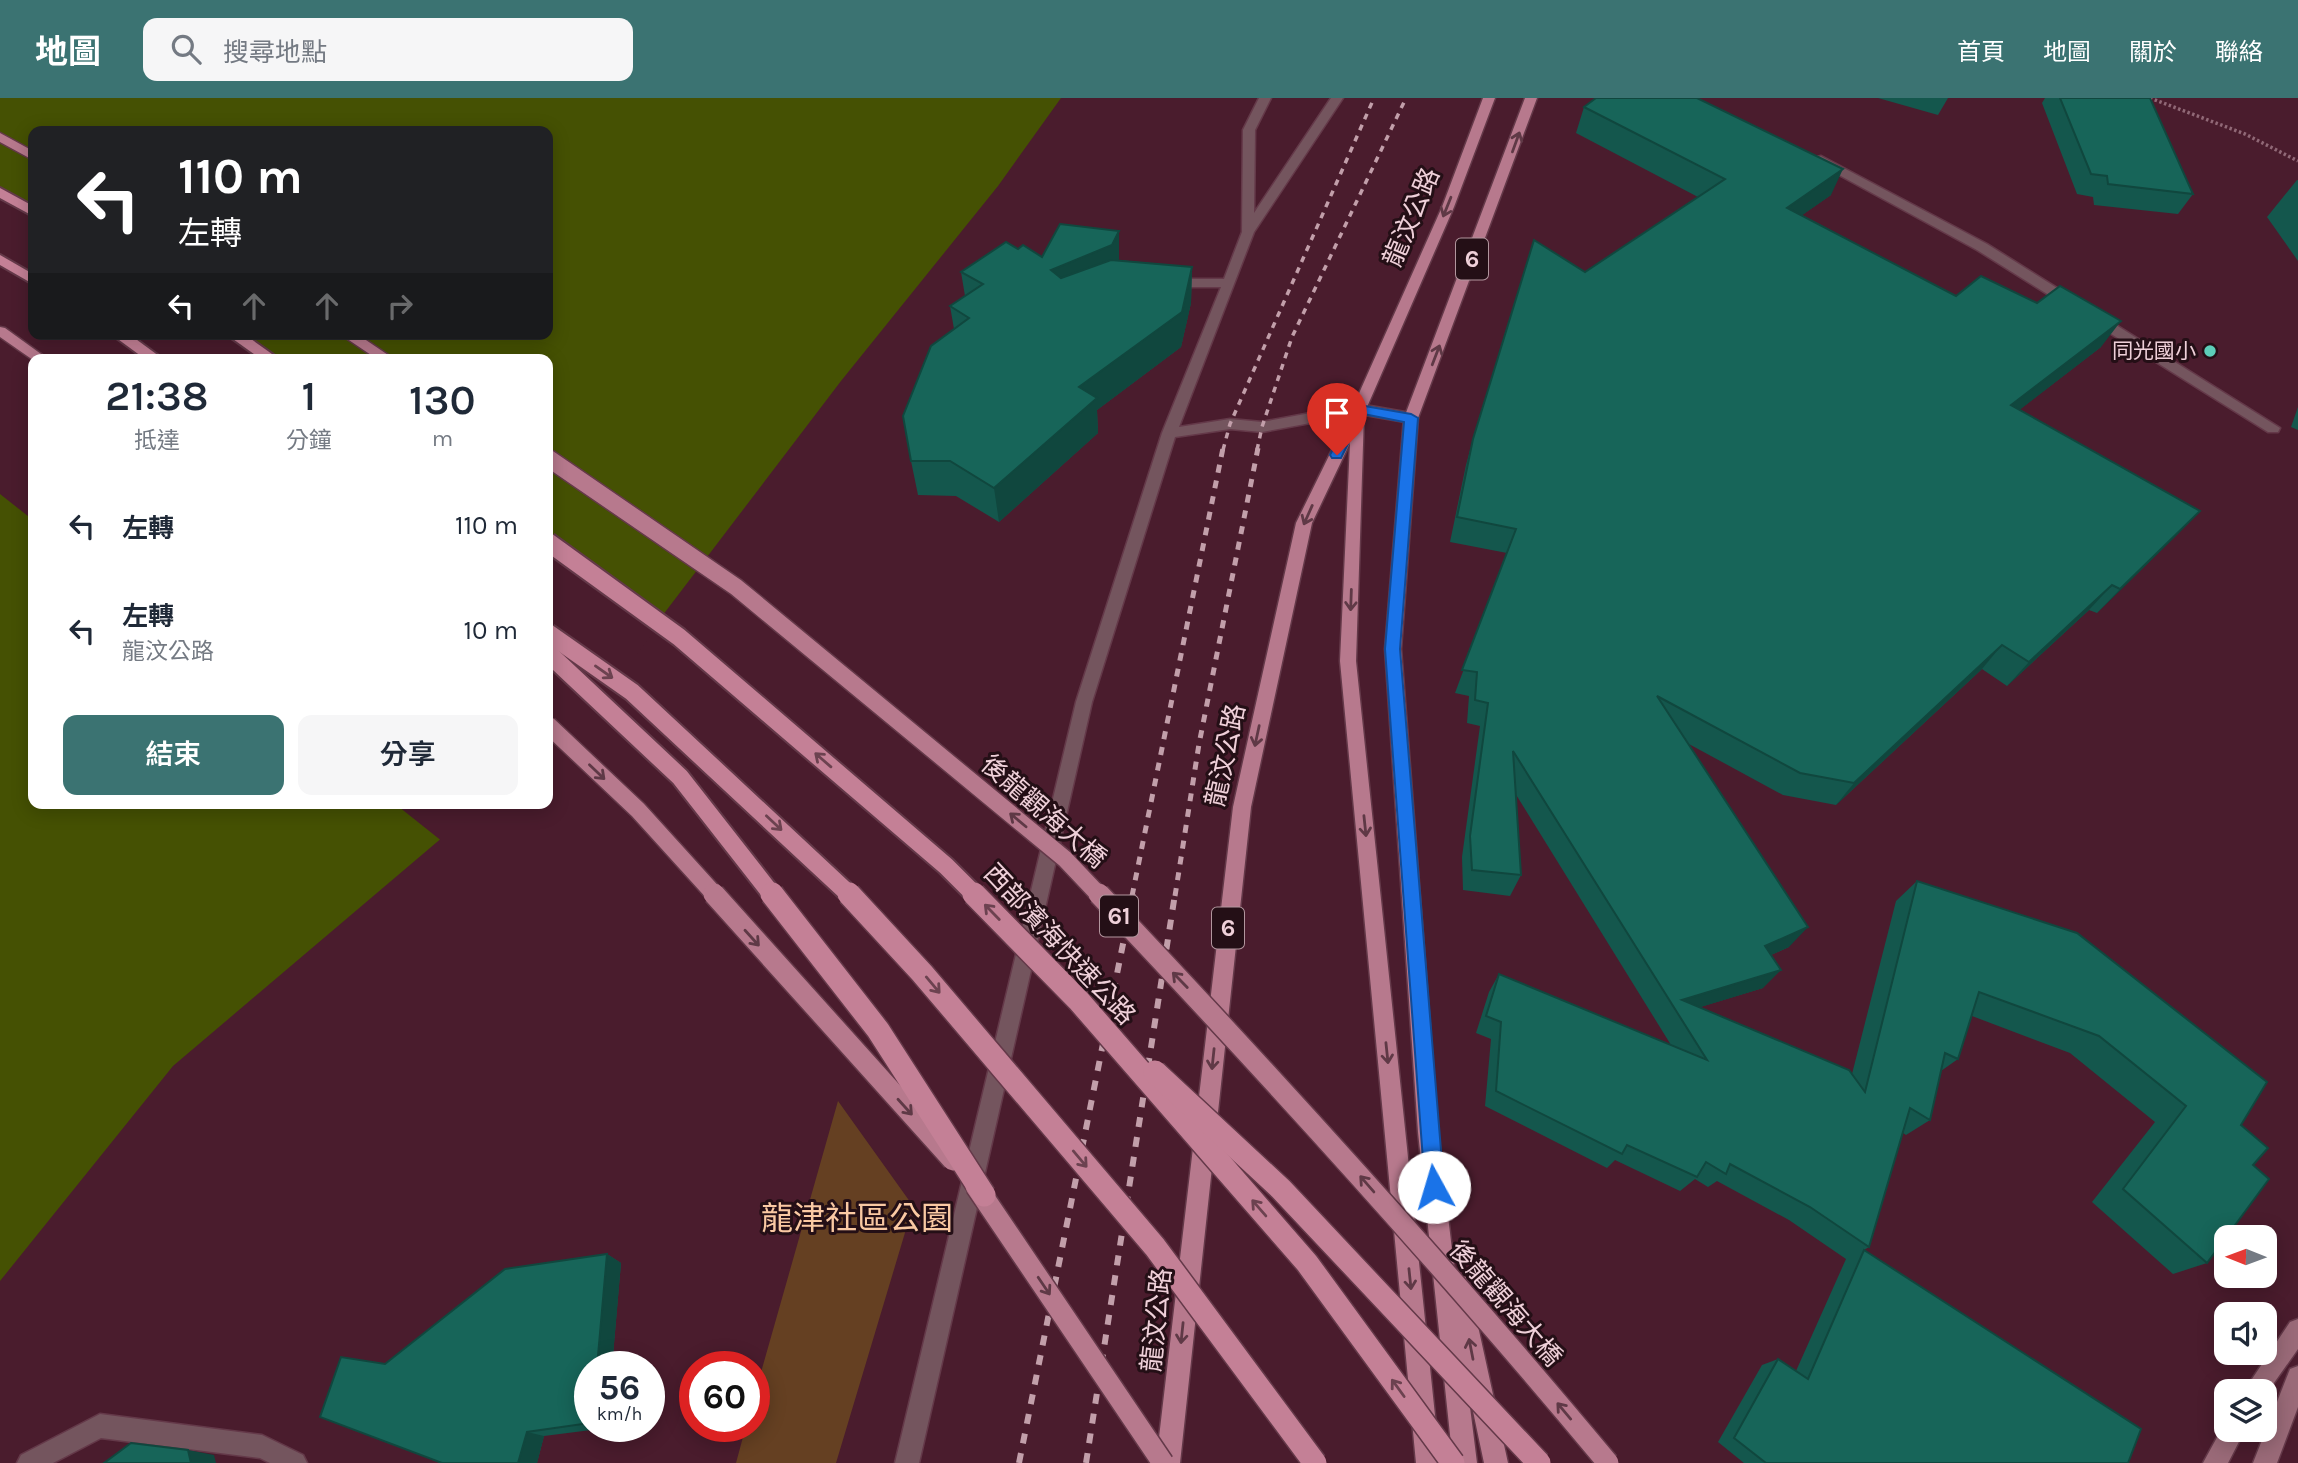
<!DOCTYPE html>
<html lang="zh-TW">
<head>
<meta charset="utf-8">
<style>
	:root { --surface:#fff; --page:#f6f6f7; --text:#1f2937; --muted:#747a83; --accent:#3b7372 }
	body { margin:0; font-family:Karla,"Noto Sans TC",sans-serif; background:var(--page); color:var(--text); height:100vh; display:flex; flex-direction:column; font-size:26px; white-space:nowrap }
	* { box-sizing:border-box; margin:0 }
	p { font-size:23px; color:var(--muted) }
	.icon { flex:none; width:38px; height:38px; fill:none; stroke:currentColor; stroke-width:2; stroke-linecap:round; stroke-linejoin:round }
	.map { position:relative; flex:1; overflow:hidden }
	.panel { position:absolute; left:28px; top:256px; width:525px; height:455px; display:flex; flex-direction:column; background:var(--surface); border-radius:14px; box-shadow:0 4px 18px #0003 }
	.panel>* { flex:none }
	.hud { position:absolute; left:28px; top:28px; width:525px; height:214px; border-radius:14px; box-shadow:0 4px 18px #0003; background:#202124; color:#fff; overflow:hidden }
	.needle { width:46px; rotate:271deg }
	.fabs { position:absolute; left:2214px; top:1127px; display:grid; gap:14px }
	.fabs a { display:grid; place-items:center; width:63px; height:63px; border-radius:14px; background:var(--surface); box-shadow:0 4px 18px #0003; font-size:35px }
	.speed { position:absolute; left:574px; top:1253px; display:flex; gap:14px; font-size:35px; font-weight:700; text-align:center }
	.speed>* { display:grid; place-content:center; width:91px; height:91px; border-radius:50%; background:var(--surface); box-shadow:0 4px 18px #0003; line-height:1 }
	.speed small { font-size:18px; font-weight:400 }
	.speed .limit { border:10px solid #d22; background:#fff; color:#111 }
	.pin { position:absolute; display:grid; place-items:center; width:60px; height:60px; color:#fff; margin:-72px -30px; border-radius:50% 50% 50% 0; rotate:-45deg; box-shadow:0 0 7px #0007 }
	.pin .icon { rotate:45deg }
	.me { position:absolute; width:77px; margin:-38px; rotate:354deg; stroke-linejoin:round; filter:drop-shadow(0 0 5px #0008) }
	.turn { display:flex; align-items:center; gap:24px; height:147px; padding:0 35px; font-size:32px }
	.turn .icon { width:91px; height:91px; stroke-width:2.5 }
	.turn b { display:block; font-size:49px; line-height:60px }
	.lanes { display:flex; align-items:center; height:66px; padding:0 35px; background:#0003; justify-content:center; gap:35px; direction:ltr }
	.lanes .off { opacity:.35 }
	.eta { display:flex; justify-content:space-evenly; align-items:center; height:119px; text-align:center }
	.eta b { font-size:42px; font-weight:600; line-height:49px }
	.cta { display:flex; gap:14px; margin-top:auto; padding:14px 35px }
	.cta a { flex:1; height:80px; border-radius:14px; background:var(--accent); color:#fff; font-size:28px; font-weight:600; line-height:80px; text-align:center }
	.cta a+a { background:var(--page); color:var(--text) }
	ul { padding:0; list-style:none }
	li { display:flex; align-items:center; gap:21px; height:105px; padding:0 35px }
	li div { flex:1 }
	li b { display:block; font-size:26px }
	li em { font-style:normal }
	header { display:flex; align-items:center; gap:42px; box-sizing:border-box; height:98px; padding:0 35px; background:var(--accent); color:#fff }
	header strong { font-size:33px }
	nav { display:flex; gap:38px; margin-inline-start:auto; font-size:24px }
	.search { width:490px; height:63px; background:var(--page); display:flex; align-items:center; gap:18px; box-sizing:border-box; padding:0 24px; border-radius:14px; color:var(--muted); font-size:26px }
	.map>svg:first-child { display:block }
	.green { fill:#654022 }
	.water { fill:#455103; fill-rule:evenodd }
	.pier { fill:#4a1c2d }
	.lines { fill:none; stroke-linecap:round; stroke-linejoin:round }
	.service-casing { stroke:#643949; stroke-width:3 }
	.secondary-casing { stroke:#643949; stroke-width:3 }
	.primary-casing { stroke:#643949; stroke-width:3 }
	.trunk-casing { stroke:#643949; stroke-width:4 }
	.path { stroke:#906876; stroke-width:3.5; stroke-dasharray:2.5 2.5; stroke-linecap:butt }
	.service { fill:#74555e; fill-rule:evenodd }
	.secondary { fill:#9a6a78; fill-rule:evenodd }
	.primary { fill:#b7798d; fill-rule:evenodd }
	.trunk { fill:#c48096; fill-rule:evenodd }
	.rail-far2 { stroke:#c29faa; stroke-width:3.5; stroke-dasharray:6 6; stroke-linecap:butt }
	.rail-far1 { stroke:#c29faa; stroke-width:5; stroke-dasharray:8 8; stroke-linecap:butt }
	.rail { stroke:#c29faa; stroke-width:6; stroke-dasharray:10 10; stroke-linecap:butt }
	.primary-bridge-far1-casing { stroke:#643949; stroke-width:20; stroke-linecap:butt }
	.primary-bridge-casing { stroke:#643949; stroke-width:24; stroke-linecap:butt }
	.trunk-bridge-far1-casing { stroke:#643949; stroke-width:22; stroke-linecap:butt }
	.trunk-bridge-casing { stroke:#643949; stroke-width:26; stroke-linecap:butt }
	.primary-bridge-far1 { stroke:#b7798d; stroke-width:17 }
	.primary-bridge { stroke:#b7798d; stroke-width:21 }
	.trunk-bridge-far1 { stroke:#c48096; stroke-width:18 }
	.trunk-bridge { stroke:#c48096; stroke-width:23 }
	.wall { fill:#14574d }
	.shaded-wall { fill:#10473e }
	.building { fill:#176559; stroke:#10473e; stroke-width:2 }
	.oneway { stroke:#5f3946 }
	.oneway2 { stroke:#6c4250 }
	.route { fill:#1a73e8; stroke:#114b97; stroke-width:2 }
	.poi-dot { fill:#5dceb9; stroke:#240f16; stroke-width:2.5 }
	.labels { text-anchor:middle; stroke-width:6; stroke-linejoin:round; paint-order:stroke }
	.far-poi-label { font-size:21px; fill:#efd0d9; stroke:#240f16; text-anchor:end }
	.shield { fill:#240f16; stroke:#b2969e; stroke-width:2 }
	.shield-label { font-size:24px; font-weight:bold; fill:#efd0d9 }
	.street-label { font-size:26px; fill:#efd0d9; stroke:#240f16 }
	.near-park-label { font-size:32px; fill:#fac9a3; stroke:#240f16 }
</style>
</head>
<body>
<header>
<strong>地圖</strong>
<div class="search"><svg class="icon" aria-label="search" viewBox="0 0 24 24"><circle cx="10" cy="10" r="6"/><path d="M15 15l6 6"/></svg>搜尋地點</div>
<nav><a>首頁</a><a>地圖</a><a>關於</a><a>聯絡</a></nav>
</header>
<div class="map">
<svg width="2298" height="1365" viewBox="0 0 2298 1365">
	<rect width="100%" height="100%" fill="#4a1c2d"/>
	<path class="green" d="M838,1003L913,1108L836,1365H736L746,1328H754V1299Z"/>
	<path class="water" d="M0,0H1061L998,88L841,283L586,618L548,650V261H33V705H483L173,968L0,1183ZM33,33H548V236H33Z"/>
	<g class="pier">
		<path d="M0,92L33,113V236H225L263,261H33V422L0,396Z"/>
		<path d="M548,444L665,519L589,620L548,654Z"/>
		<path d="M394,705H486L443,744Z"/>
	</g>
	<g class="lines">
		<g class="service-casing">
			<g id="service">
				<path d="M1259,0H1271L1255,32L1254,115L1331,0H1343L1254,134L1179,329L1230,321L1262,324L1359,306L1411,315L1418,320L1411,325L1359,316L1262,334L1230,331L1175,339L1092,604L919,1365H895L1076,604L1162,335L1221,189H1170L1163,185L1170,181H1224L1242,134L1243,32Z"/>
				<path d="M1821,58L1987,146L2280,330L2278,334H2268L1977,152L1817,65V59Z"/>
				<path d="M100,1316L262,1337L303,1357L307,1365H270L260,1360L101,1340L53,1365H17L21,1357Z"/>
			</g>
		</g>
		<g class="secondary-casing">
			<g id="secondary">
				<path d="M2298,1221V1251L2264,1299V1293H2244L2290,1224Z"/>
				<path d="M2298,1268V1309L2277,1365H2253L2290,1271Z"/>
				<path d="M2226,1323V1332H2245L2228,1365H2203Z"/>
			</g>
		</g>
		<g class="primary-casing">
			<g id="primary">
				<path d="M1483,0H1495L1454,109L1364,316L1356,563L1440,1365H1416L1340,563L1350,345L1312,425L1251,709L1180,1365H1156L1233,709L1296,425L1352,311L1442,109Z"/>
				<path d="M1525,0H1537L1418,320L1401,551L1438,1034L1455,1177L1466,1179L1469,1187L1508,1365H1484L1467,1285L1477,1365H1453L1418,1034L1385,551L1404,320Z"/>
				<path d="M0,35L33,53V62L0,44Z"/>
				<path d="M0,229L5,230L48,261L33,262L0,239Z"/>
				<path d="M340,236H357L394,261H377Z"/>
			</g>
		</g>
		<g class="trunk-casing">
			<g id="trunk">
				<path d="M0,90L33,108V118L0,100Z"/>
				<path d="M0,157L33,176V186L0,167Z"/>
				<path d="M111,236H129L163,261H145Z"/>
				<path d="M226,236H244L279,261H261Z"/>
			</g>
		</g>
		<path class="path" d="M2150,0L2245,36L2298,63"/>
		<use href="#service" class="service"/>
		<use href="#secondary" class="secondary"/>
		<use href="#primary" class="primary"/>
		<use href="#trunk" class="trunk"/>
		<g class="rail-far2">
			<path d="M1223,352L1230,326L1374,0"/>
			<path d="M1257,352L1262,329L1292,239L1406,0"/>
		</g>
		<g class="rail-far1">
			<path d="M1132,798L1223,350"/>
			<path d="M1175,798L1199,646L1258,350"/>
		</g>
		<g class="rail">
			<path d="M1019,1365L1133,796"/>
			<path d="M1086,1365L1175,796"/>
		</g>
		<g class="primary-bridge-far1-casing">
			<g id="primary-bridge-far1">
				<path d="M548,360L736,489L1065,761L1100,798"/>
				<path d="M548,627L638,712L716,798"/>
			</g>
		</g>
		<g class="primary-bridge-casing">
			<g id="primary-bridge">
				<path d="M714,796L953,1062"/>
				<path d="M1099,796C1274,981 1445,1169 1608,1365"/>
				<path d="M976,1088L1163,1365"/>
			</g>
		</g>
		<g class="trunk-bridge-far1-casing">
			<g id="trunk-bridge-far1">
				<path d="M548,444L679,539L946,768L976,798"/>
				<path d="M548,535L632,594L851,798"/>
				<path d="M548,555L680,679L773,798"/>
			</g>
		</g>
		<g class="trunk-bridge-casing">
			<g id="trunk-bridge">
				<path d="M772,796L878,932L984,1097"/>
				<path d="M849,796L922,875L1155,1149L1315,1365"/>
				<path d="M974,796L1079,903L1307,1165L1453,1365"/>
				<path d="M1155,974L1281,1091L1539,1365"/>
			</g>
		</g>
		<use href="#primary-bridge-far1" class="primary-bridge-far1"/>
		<use href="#primary-bridge" class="primary-bridge"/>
		<use href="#trunk-bridge-far1" class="trunk-bridge-far1"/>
		<use href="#trunk-bridge" class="trunk-bridge"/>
	</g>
	<g class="wall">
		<path d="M1878,0H1948L1938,17Z"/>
		<path d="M2045,0H2150L2193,96L2178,116L2094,107L2093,99L2077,96L2042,5Z"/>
		<path d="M1584,9L1831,97L1802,117L1956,198L2101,249L2019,312L2200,413L2097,515L2089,512L2007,588L1982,571L1836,707L1783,697L1687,645L1789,849L1771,857L1763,890L1700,909L1852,976L1896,803L1917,783L2241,1027L2253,1067L2207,1165L2173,1176L2092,1104L2155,1024L2070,955L1972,918L1958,961L1941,973L1930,1022L1906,1037L1903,1035L1869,1149L1864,1152L2128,1365H1744L1718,1344L1762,1267L1778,1261L1796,1273L1846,1161L1789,1122L1717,1083L1708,1089L1695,1081L1680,1093L1615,1062L1607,1070L1485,1008L1491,941L1476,935L1489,894L1499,876L1671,947L1515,695L1521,777L1510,798L1463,792L1462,759L1480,628L1467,625L1469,598L1455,595L1507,455L1450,444L1466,367L1473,341L1585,174L1698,99L1576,35Z"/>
		<path d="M2297,82H2298V163L2267,119Z"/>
		<path d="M1018,151L1042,159L1119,162L1192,169L1191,205L1181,249L1097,312L1098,335L999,424L956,398L918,397L911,363L954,231L950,208L965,198L961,174Z"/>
		<path d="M2298,309V332L2291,329Z"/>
		<path d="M607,1156L621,1165L612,1269H590V1328H607V1330L544,1338L537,1365L385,1266Z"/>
	</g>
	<g class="shaded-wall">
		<path d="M1843,71L1831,97L1775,136L1787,110Z"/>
		<path d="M1119,133V168L1054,208L1051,172Z"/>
		<path d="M1192,169L1191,205L1181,249L1097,312L1098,335L999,424L994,390L1079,289Z"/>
		<path d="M2121,223L2101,249L1992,333L2011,307Z"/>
		<path d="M2200,413L2176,438L2097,515L2120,491Z"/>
		<path d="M2112,487L2089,512L2007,588L2029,564Z"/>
		<path d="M2002,547L1982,571L1836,707L1854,685Z"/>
		<path d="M1808,829L1789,849L1748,867L1765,848Z"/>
		<path d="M1781,872L1763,890L1678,916L1682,902Z"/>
		<path d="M607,1156L621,1165L612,1269H597Z"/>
		<path d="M527,1334L544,1338L537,1365H518Z"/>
		<path d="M188,1352L214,1357L216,1365H191Z"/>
	</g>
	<g class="building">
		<path d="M1596,0H1697L1843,71L1787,110L1956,198L1981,178L2037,205L2060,188L2121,223L2011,307L2200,413L2120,491L2112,487L2029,564L2002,547L1854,685L1800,675L1657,598L1808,829L1765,848L1781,872L1682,902L1849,972L1865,994L1917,783L2077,835L2267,984L2241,1027L2268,1050L2253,1067L2269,1081L2207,1165L2123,1091L2186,1008L2099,938L1979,894L1958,961L1945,955L1930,1022L1910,1010L1869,1149L1810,1109L1730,1066L1726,1076L1706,1064L1697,1079L1627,1047L1622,1056L1496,993L1501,924L1486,918L1499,876L1707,962L1513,653L1521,777L1472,772L1470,738L1488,605L1475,602L1477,574L1462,572L1516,431L1457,419L1473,341L1534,142L1585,174L1725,81L1584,9Z"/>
		<path d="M2060,0H2150L2193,96L2108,86L2107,78L2091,76Z"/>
		<path d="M1060,126L1119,133L1112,147L1051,172L1061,180L1111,162L1192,169L1182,214L1079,289L1097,300L994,390L950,363H911L903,318L931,248L969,220L950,208L983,186L961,174L1006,144L1018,151L1023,147L1042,159Z"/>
		<path d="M1864,1152L2141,1331L2128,1365H1766L1734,1340L1778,1261L1808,1281Z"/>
		<path d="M607,1156L597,1269H590V1325L527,1334L518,1365H442L320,1319L341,1259L385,1266L505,1171Z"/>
		<path d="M131,1345L188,1352L191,1365H104Z"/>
	</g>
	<defs><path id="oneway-shaft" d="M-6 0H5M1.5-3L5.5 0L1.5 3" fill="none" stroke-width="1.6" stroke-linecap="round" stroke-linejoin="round" transform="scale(1.75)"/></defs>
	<g class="oneway">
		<use href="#oneway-shaft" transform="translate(1516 44) rotate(-70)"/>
		<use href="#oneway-shaft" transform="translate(1447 109) rotate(112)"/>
		<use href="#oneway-shaft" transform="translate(1436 257) rotate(-69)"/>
		<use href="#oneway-shaft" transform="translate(1308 417) rotate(114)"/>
		<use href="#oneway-shaft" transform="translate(1351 502) rotate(92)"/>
		<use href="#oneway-shaft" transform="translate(1257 638) rotate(102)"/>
		<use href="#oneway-shaft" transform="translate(597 674) rotate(44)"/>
		<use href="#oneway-shaft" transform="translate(1018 722) rotate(-140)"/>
		<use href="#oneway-shaft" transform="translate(1365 728) rotate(84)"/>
		<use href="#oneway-shaft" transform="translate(752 840) rotate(48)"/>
		<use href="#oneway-shaft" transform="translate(1180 882) rotate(-134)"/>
		<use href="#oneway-shaft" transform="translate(1387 955) rotate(84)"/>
		<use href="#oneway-shaft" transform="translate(1213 961) rotate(96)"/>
		<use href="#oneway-shaft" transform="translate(905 1009) rotate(48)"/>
		<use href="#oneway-shaft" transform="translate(1367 1086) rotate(-131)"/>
		<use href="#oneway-shaft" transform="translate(1410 1181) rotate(84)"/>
		<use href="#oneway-shaft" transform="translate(1044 1188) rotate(56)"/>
		<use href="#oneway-shaft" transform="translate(1182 1235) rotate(96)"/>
		<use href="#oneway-shaft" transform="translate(1471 1251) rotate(-101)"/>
		<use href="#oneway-shaft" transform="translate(1564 1313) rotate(-130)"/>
	</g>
	<g class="oneway2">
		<use href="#oneway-shaft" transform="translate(604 574) rotate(35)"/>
		<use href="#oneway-shaft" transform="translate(823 662) rotate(-139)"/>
		<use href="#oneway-shaft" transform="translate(774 725) rotate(43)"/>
		<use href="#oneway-shaft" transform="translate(992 814) rotate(-134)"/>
		<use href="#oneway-shaft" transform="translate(933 887) rotate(50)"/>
		<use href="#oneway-shaft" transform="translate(1080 1061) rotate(50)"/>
		<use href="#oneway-shaft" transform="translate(1259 1110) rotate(-131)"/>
		<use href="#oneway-shaft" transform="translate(1398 1290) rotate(-126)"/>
	</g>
	<path class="route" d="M1359,307L1411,316L1418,320L1400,551L1444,1089L1441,1096L1434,1099L1427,1096L1425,1089L1385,551L1404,324L1363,316L1341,360H1332L1330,357L1352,311Z"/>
	<circle class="poi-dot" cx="2210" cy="253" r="7"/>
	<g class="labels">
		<g class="far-poi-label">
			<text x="2196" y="260">同光國小</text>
		</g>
		<g class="shield">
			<rect x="1456" y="140.5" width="32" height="41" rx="5"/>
			<rect x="1100" y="797.5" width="38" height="41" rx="5"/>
			<rect x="1212" y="809.5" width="32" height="41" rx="5"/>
		</g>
		<g class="shield-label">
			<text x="1472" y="169">6</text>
			<text x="1119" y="826">61</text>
			<text x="1228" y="838">6</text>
		</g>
		<g class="street-label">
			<text transform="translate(1411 119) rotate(-67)" y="9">龍汶公路</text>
			<text transform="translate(1225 657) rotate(-78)" y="9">龍汶公路</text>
			<text transform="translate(1044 713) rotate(41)" y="9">後龍觀海大橋</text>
			<text transform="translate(1060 846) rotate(47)" y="9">西部濱海快速公路</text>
			<text transform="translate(1506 1205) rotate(49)" y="9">後龍觀海大橋</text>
			<text transform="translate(1156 1222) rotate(-84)" y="9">龍汶公路</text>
		</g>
		<g class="near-park-label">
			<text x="857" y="1131">龍津社區公園</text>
		</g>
	</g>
</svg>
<div class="fabs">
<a><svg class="needle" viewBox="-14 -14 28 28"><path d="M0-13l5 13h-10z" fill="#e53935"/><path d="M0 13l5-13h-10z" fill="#747a83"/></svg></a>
<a><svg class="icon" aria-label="sound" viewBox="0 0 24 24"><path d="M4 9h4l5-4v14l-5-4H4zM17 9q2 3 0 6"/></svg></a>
<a><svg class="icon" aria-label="layers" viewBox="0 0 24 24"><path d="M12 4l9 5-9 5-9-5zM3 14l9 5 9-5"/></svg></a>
</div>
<div class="speed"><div>56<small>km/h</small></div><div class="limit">60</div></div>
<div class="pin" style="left:1337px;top:357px;background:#d93025"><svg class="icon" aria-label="arrive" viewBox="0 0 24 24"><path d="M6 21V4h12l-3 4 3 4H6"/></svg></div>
<svg class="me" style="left:1434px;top:1089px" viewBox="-20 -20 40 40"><circle r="19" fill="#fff"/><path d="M0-13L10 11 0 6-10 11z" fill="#1a73e8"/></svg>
<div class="hud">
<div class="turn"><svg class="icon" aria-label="left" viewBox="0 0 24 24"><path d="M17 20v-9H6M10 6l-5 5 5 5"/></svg><div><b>110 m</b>左轉</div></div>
<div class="lanes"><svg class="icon" aria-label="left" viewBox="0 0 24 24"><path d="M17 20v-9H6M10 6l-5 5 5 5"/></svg><svg class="icon off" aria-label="ahead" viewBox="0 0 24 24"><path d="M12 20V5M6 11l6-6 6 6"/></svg><svg class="icon off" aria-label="ahead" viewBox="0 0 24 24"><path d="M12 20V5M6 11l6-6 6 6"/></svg><svg class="icon off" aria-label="right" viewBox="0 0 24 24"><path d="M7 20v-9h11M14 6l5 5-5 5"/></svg></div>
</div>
<section class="panel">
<div class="eta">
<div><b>21:38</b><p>抵達</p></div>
<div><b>1</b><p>分鐘</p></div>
<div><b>130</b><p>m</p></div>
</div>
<ul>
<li><svg class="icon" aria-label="left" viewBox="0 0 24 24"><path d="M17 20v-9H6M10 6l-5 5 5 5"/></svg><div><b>左轉</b></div><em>110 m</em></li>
<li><svg class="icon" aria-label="left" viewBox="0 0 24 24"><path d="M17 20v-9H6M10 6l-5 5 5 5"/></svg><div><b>左轉</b><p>龍汶公路</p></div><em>10 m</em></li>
</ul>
<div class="cta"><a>結束</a><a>分享</a></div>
</section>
</div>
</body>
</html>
